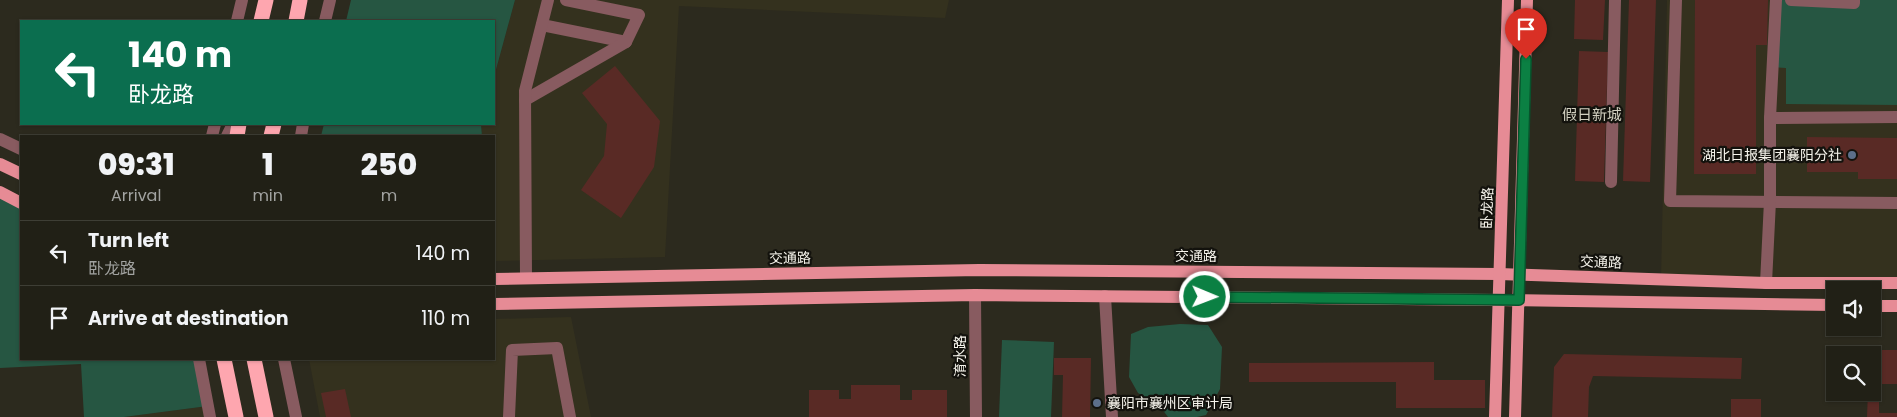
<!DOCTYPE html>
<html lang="en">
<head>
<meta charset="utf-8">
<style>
	:root { --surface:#212016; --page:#2d2d23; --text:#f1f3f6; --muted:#a2a3a1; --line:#3e3e35 }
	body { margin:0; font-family:Poppins,"Noto Sans SC",sans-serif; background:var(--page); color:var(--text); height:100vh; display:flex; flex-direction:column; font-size:19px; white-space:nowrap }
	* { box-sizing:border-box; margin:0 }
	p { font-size:16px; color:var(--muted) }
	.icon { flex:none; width:28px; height:28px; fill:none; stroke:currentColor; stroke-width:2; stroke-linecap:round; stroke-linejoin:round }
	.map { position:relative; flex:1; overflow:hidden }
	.drawer { position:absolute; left:20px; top:135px; width:475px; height:225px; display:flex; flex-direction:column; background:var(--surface); border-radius:0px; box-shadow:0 1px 4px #0004,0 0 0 1px var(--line) }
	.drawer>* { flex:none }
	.top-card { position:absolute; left:20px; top:20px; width:475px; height:105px; border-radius:0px; box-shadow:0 1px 4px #0004,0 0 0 1px var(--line); background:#0b6e4f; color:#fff; overflow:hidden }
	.buttons { position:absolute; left:1826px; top:281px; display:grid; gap:10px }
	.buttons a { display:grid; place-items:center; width:55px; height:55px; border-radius:0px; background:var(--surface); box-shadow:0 1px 4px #0004,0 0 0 1px var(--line); font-size:25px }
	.pin { position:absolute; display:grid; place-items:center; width:42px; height:42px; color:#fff; margin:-51px -21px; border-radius:50% 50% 50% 0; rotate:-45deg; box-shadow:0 0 5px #0007 }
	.pin .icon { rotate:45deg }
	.me { position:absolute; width:55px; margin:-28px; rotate:91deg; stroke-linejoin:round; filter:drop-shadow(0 0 4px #0008) }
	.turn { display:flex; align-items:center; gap:18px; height:105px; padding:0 25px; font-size:22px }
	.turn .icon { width:65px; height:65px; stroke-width:2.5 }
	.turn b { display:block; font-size:35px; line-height:42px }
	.eta { display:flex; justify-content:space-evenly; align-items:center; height:85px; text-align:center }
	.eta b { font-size:30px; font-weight:800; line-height:35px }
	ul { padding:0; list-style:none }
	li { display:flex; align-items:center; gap:15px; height:65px; padding:0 25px; border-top:1px solid var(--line) }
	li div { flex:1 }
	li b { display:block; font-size:19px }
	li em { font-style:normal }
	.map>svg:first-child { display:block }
	.built { fill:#34311e }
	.green { fill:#265642 }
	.building { fill:#592a25 }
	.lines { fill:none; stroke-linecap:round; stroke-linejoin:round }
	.minor { stroke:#885b60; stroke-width:12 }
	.major { stroke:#e68b95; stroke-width:12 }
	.highway { stroke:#fea6af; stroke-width:15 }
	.route-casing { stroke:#07532c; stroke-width:12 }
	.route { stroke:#0b8043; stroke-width:9 }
	.service-dot { fill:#5c6f8a; stroke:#13120d; stroke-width:2 }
	.labels { text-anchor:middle; stroke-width:4.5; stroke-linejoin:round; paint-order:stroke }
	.poi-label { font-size:14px; fill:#f6f4ec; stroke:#13120d; text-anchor:end }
	.street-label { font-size:14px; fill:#f6f4ec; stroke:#13120d }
	.neighbourhood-label { font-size:15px; fill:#d2d0c0; stroke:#13120d }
</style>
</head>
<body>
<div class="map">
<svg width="1897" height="417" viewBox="0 0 1897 417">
	<rect width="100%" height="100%" fill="#2c2a1e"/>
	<g class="built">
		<path d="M515,0H949L945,18L679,6L665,257L494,261V136H482L481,124H494V77Z"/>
		<path d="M1667,0H1897V283L1661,279Z"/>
		<path d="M571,317L591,417H320L309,359H494V319Z"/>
		<path d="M208,406L210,417H124Z"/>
	</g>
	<g class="green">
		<path d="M351,0H515L494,77V21H346Z"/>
		<path d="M1776,0H1897V105L1786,104V68L1772,67Z"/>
		<path d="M324,124H481L482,136H321Z"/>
		<path d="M0,192L21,203V359H198L208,406L124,417H84L81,364L0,368Z"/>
		<path d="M1180,324L1208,325L1222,347L1220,389L1206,415L1197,417H1168L1159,405L1138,393L1129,377L1131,334L1148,327Z"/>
		<path d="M1002,340L1054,342L1051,417H999Z"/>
	</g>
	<g class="building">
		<path d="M1575,0H1605L1603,40L1574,39Z"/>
		<path d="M1629,0H1656L1650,182L1623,181Z"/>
		<path d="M1695,0H1768L1767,45H1756V174H1694Z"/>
		<path d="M1579,51L1608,52L1604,182L1575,181Z"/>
		<path d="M615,66L660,121L654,167L621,218L581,190L604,156L607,124L582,93Z"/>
		<path d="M1807,137L1897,138V179H1858V172H1807Z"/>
		<path d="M1868,350H1897V384H1879V413H1897V417H1867L1868,392H1872V355H1868Z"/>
		<path d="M1564,354L1742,358L1741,379L1593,376L1589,387L1588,417H1552L1554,367Z"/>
		<path d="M1054,358H1091L1090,417H1062L1063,375H1054Z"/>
		<path d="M1434,362V380H1485V408H1396V382H1249V363Z"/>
		<path d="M851,385H900V400H912V390H947V417H809V390H839V399H851Z"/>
		<path d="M345,389L351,417H326L321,393Z"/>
		<rect x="1731" y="399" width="30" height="18"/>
	</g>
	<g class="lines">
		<g class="minor">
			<path d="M1676,0L1670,201L1897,203"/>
			<path d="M1791,0L1854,3V0"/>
			<path d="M237,21L242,0"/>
			<path d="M325,21L330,0"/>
			<path d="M542,25L626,42"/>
			<path d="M525,100L626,42L639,15L566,0"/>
			<path d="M1770,118L1897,117"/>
			<path d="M212,136L215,124"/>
			<path d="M227,136L233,124"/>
			<path d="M301,136L303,124"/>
			<path d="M0,139L21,149"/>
			<path d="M1611,182L1615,0"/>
			<path d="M526,278L525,91L548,0"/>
			<path d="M1766,283L1770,201V118L1776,0"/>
			<path d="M975,295L976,417"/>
			<path d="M1105,296L1112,417"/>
			<path d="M199,359L210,417"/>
			<path d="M284,359L296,417"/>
			<path d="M509,417L512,350L557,348L570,417"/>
		</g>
		<g class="major">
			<path d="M0,164L21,174"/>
			<path d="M0,192L21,203"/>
			<path d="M494,279L979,270L1500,274L1766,283H1897"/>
			<path d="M494,304L975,295L1499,300L1835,305"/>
			<path d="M1872,306H1897"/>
			<path d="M1495,417L1508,0"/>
			<path d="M1515,417L1527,0"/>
		</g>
		<g class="highway">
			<path d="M261,21L266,0"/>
			<path d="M296,21L300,0"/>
			<path d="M237,136L239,124"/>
			<path d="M271,136L274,124"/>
			<path d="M224,359L236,417"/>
			<path d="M254,359L266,417"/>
		</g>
	</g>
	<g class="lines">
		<g class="route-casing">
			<path id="route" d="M1205,297L1519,300L1526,59"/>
		</g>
		<use href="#route" class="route"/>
	</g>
	<g class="service-dot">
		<circle cx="1852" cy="155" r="5"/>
		<circle cx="1097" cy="403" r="5"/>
	</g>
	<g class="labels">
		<g class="poi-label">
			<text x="1842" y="160">湖北日报集团襄阳分社</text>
			<text x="1107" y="408" text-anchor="start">襄阳市襄州区审计局</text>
		</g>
		<g class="street-label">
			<text transform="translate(1487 208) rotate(-88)" y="5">卧龙路</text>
			<text x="1196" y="261">交通路</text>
			<text transform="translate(790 258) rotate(-1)" y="5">交通路</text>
			<text transform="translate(1601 262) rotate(2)" y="5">交通路</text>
			<text transform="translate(960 356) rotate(-90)" y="5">淯水路</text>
		</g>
		<g class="neighbourhood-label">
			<text x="1592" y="120">假日新城</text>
		</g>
	</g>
</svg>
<div class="buttons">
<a><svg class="icon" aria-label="sound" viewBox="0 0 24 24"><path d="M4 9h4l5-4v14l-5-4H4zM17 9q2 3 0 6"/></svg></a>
<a><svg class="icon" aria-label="search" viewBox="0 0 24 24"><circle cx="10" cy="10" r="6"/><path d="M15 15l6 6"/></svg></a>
</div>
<div class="pin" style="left:1526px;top:59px;background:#d93025"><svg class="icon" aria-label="arrive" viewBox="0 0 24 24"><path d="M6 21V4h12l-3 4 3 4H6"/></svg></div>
<svg class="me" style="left:1205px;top:297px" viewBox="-20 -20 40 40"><circle r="17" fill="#0b8043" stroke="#fff" stroke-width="3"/><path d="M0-11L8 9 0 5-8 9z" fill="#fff"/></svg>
<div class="top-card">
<div class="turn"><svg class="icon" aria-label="left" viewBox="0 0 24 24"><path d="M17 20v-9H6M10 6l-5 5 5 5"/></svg><div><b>140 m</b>卧龙路</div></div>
</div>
<section class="drawer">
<div class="eta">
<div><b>09:31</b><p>Arrival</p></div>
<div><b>1</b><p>min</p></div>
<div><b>250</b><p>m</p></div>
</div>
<ul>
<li><svg class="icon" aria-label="left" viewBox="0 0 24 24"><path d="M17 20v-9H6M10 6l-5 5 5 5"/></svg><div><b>Turn left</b><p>卧龙路</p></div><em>140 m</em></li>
<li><svg class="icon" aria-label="arrive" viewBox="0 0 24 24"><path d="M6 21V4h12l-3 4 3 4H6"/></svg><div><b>Arrive at destination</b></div><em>110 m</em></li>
</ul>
</section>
</div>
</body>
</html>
